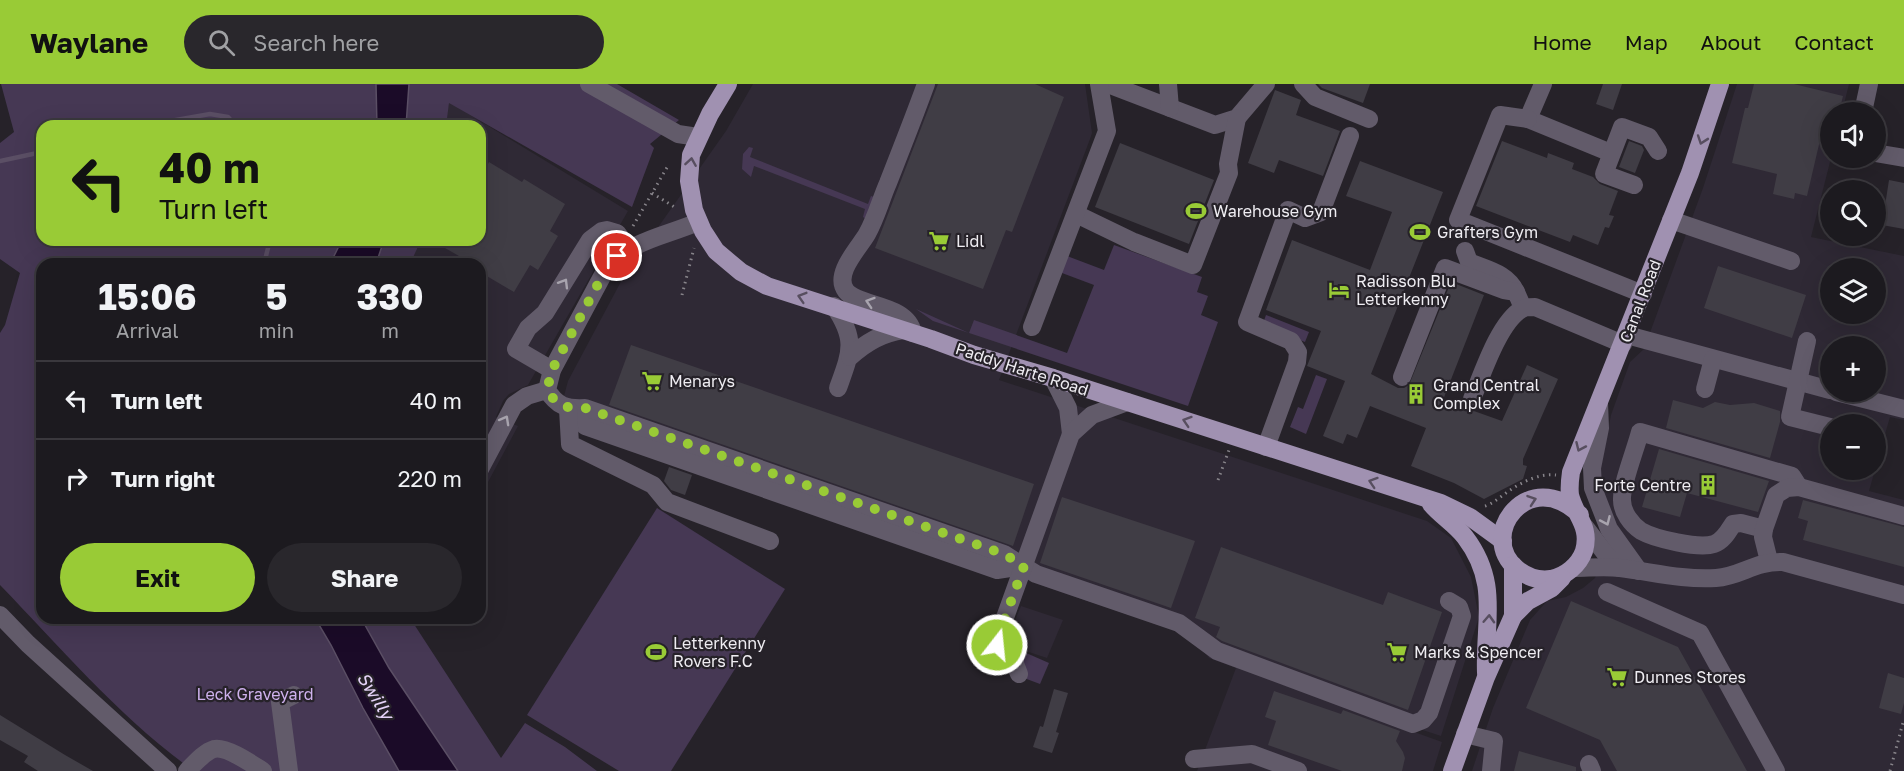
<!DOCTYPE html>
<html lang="en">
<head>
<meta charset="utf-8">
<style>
	:root { --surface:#1c1a1f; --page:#29272c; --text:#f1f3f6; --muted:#a0a1a4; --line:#3a383d; --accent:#99cb36 }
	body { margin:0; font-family:"Golos Text",sans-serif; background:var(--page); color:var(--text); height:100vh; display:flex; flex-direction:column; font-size:22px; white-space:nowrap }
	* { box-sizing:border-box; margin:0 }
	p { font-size:20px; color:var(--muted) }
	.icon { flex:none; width:33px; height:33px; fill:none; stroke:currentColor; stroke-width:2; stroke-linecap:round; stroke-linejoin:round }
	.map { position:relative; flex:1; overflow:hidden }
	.details { position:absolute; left:36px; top:174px; width:450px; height:366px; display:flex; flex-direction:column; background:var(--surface); border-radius:18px; box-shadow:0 6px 24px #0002,0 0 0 2px var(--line) }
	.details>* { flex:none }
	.top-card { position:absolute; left:36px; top:36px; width:450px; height:126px; border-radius:18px; box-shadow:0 6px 24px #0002,0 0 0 2px var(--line); background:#99cb36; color:#111; overflow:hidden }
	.controls { position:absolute; left:1820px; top:18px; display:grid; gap:12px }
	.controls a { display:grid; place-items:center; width:66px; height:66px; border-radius:50%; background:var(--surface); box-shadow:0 6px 24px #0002,0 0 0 2px var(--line); font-size:30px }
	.pin { position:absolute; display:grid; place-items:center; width:51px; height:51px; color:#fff; margin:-26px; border:3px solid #fff; border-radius:50%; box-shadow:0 2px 6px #0007 }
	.me { position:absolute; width:66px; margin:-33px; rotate:16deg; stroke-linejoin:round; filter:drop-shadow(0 0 4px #0008) }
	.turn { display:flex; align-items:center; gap:21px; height:126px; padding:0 24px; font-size:27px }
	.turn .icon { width:78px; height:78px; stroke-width:2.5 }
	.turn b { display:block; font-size:42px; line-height:51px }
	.eta { display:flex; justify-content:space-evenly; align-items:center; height:102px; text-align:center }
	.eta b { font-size:36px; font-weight:700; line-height:42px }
	.action { display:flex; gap:12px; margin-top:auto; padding:12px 24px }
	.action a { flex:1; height:69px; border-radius:36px; background:var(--accent); color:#111; font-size:24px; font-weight:700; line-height:69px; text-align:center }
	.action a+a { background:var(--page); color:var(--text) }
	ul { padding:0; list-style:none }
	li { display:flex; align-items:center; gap:18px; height:78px; padding:0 24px; border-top:2px solid var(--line) }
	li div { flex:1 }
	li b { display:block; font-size:22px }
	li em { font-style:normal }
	header { display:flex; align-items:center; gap:36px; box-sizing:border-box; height:84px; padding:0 30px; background:var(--accent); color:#111 }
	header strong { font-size:28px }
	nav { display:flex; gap:33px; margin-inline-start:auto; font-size:21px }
	.search { width:420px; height:54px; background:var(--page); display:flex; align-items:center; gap:15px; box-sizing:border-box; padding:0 21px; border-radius:33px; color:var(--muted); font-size:22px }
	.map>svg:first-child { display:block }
	.built { fill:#2f2935; fill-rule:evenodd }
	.green { fill:#463854 }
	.water { fill:#1b0b28; stroke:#5b4f65; stroke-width:1.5 }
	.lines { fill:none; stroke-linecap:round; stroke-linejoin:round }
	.stream { stroke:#5b4f65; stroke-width:4.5 }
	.building { fill:#403d45 }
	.path { stroke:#88858b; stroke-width:3; stroke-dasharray:1.5 4.5; stroke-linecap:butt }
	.minor { stroke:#625b6a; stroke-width:18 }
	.major { stroke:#a091b1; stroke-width:18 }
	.oneway { stroke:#574e5f }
	.oneway2 { stroke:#a8a4ae }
	.route { stroke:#99cb36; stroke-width:10; stroke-dasharray:0 18 }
	.labels { text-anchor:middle; stroke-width:4.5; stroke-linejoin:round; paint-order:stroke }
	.poi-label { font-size:16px; fill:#efedf2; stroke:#262229; text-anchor:start }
	.street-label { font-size:16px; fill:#efedf2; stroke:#262229 }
	.park-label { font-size:16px; fill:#ceb1ed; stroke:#262229 }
	.water-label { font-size:18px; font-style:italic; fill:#e4d2f7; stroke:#262229 }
</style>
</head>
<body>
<header>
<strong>Waylane</strong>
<div class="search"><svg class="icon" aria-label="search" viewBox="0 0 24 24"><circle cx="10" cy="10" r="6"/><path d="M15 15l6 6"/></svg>Search here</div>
<nav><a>Home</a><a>Map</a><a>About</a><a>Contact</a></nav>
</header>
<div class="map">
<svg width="1904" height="687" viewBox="0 0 1904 687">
	<rect width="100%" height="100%" fill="#262229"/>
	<g class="built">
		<path d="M753,0H1085L1092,49L1090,55L999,296L1427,437L1451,454L1471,493L1479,533L1441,652L1270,596L1442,658L1433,687H1197L1236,584L1209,574L1192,552L1049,504L984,475L560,327L568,297L625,190L726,47Z"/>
		<path d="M1737,0H1849L1842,28H1830L1831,74L1811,153L1904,172V336L1890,333L1875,384V340H1830V386H1875L1869,407L1904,416V687H1472L1493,624L1530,536L1547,517L1566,513L1583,504L1595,494L1613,436L1602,412L1600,388L1611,331L1630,278L1644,265L1703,104ZM1830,184H1875V230H1830ZM1830,262H1875V308H1830Z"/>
		<path d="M449,18L628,127L528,301L509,310L503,317L496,333L518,342L480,413V180H409L418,156H480V42H445Z"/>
		<path d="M1021,522L1063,536L1047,574L1005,560Z"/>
	</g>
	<g class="green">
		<path d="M1,0H376L377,42H42V156H342L330,180H42V534H315L331,561L363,624L399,687H194C122,636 61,564 0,501V249L5,241L20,189L0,175V59L14,48Z"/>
		<path d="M409,0H617L679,36L650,60L654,64L632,123L449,19L446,42H406Z"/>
		<path d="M749,63L753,64L750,73L868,120L871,112L874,113L866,135L863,133L865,125L754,82L751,93L742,85L743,70Z"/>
		<path d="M384,156H421L410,180H376Z"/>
		<path d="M1114,161L1202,193L1197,208L1208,212L1201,231L1218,238L1188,322L933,237L916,225L969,249L974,236L1067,269L1094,201L1062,189V180L1067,172L1104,186Z"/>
		<path d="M1266,231L1309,248L1305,258L1262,242Z"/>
		<path d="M1316,291L1327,295L1306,350L1290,343L1298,323L1303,325Z"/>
		<path d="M657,424L785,505L671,687H619L527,631Z"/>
		<path d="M361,534H410L501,674L525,639L565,663L597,687H458L389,584Z"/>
		<path d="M1010,562L1049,579L1040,600L1024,594Z"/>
	</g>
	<g class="water">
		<path d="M376,0H409L406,42H377Z"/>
		<path d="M342,156H384L376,180H330Z"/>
		<path d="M315,534H361L389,584L458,687H399L363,624L331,561Z"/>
	</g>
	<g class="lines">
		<g class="stream">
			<path d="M142,42L210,30L228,33L236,42"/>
			<path d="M0,77L42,68"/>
			<path d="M264,180L270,156"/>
		</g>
	</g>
	<g class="building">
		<path d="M938,0H1035L1064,13L1012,148L1006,146L983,205L875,164Z"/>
		<path d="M1318,0H1370L1363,19L1322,4Z"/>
		<path d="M1603,0H1622L1613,26L1596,20Z"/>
		<path d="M1754,0H1794L1843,12L1839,28H1830V40L1824,39L1807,112L1795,109L1794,115L1773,110L1777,90L1732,79L1745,24H1748Z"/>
		<path d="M1275,6L1301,16L1296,31L1340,47L1323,92L1279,76L1274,89L1248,79Z"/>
		<path d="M1502,57L1547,74L1548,69L1574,79L1572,85L1593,93L1600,100L1618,107L1609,131L1614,132L1609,144L1605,143L1598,161L1573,151L1570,158L1476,122Z"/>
		<path d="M1629,57L1642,62L1644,66L1635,89L1619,83Z"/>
		<path d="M1120,59L1214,96L1189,160L1095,123Z"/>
		<path d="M1360,77L1443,108L1371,290L1398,304H1404L1409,301L1451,198L1484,211L1443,316L1502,337L1527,281L1558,295L1523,375V381L1527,382L1523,395L1484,415L1454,399L1411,382L1426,344L1370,322L1357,354L1347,350L1343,360L1323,352L1345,297L1307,282L1321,247L1266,226L1292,156L1370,186L1392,128L1346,112Z"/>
		<path d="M489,78L522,98L524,95L565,120L550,147L558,152L538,186L530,181L514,208L480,188V180H473L431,156H480V94Z"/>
		<path d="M1889,96L1904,99V145L1882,141Z"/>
		<path d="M1718,182L1806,211L1792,254L1704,224Z"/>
		<path d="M631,261L1034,400L1013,462L609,321Z"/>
		<path d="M1673,316L1703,324L1715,318L1730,321L1754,319L1780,327V338L1770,374L1666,344Z"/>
		<path d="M1659,365L1769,397L1758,428L1687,409L1680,433L1642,423Z"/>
		<path d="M669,383L692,391L685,411L671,406L664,397Z"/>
		<path d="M1062,413L1195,457L1171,524L1040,479Z"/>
		<path d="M1803,416L1904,443V483L1803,456L1808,437L1798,434Z"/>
		<path d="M1221,463L1383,521L1388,508L1442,528L1408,626L1222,557L1216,553L1220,543L1195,534Z"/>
		<path d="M1571,517L1678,563L1747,687H1617L1600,656L1526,624Z"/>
		<path d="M1888,589L1904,594V619L1901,630L1879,624Z"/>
		<path d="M1054,605L1068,609L1056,648L1059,649L1052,669L1033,663L1040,642L1043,643Z"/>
		<path d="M1274,607L1341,630L1343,626L1400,647L1396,657L1403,668L1405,674L1402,687H1342L1268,661L1276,637L1265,633Z"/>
		<path d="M0,631L65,671L93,687H38L24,678L28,672L0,656Z"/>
		<path d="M1519,667L1576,683V687H1514Z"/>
	</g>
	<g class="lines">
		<g class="path">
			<path d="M652,109L676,124"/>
			<path d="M633,142L669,80"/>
			<path d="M682,211L694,164"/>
			<path d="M1218,396L1229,366"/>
			<path d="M1485,422C1492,420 1499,414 1506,409C1520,399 1538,389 1556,391"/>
			<path d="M1890,687L1904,635"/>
		</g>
		<g class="minor">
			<path d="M589,0L678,50L698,53"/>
			<path d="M1108,0L1215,41L1237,34L1266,0"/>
			<path d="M1168,0L1170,24"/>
			<path d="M1303,0L1315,13L1369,35"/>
			<path d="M1543,0L1528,35L1611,69"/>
			<path d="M1863,28L1869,0"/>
			<path d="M1528,35L1500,31L1458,136L1643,210"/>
			<path d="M1875,69L1904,74"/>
			<path d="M1634,101L1604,90L1622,43L1649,53L1658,67"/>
			<path d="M1076,130L1134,158L1193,181L1229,89L1228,80L1237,34"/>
			<path d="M1671,136L1791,177"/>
			<path d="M698,138C663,153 633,155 606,185L552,286L547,306C557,322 566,325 585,324L1004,470L1036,490L1179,539L1217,567L1413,640L1423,636L1429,629L1462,532L1459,523L1449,517"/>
			<path d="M1465,167L1469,178C1488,186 1507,189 1516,208"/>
			<path d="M834,222C857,256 851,268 838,304"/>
			<path d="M1032,243L1107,47L1099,0"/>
			<path d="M913,249C907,219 858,223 846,207C833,190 859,164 867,150C876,134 881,115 888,99C901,66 914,33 926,0"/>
			<path d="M1627,251L1830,306"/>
			<path d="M1807,257L1790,333L1830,343"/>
			<path d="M850,273C865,259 882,249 903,246"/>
			<path d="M552,286L516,265L528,244L545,229L590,156L602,147L607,146L617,149L629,165"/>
			<path d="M1402,293L1445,184L1504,206L1516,208L1523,224"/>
			<path d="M1053,294L1068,324L1071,350"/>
			<path d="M1705,305L1713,275"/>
			<path d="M1836,308L1904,325"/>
			<path d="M1472,315C1482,291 1499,238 1522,225C1525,223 1531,223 1535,223L1623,260"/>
			<path d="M1599,319L1600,344L1592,384L1593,404L1609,445L1639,487"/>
			<path d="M568,325L585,342L997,486L1024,482"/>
			<path d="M568,325L570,360L653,401L667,418L770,457"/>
			<path d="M1266,363L1297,278L1298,268L1291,257L1247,238L1288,126L1305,134L1321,128L1350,52"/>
			<path d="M480,385L514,321L527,312L547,306"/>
			<path d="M1585,443L1608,473L1620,484"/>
			<path d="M1764,445L1741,439L1733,440C1728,448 1723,457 1714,460C1699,465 1655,455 1641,447C1631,440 1622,428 1622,416C1621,402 1636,364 1640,348L1792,392L1799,403"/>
			<path d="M1769,477L1763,453L1764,445L1776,411L1787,404L1799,403L1904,432"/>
			<path d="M1573,484C1589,484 1604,482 1620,484C1653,488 1682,496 1716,494C1742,492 1754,477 1783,478L1904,511"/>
			<path d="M1607,508L1700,549L1776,687"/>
			<path d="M0,531L28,560L168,687"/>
			<path d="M1019,590L1014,577L997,561L998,553L1071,350L1092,331L1127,318"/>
			<path d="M1465,650L1494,657L1491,687"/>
			<path d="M1194,675L1252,670L1298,687"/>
			<path d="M1589,680L1592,687"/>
			<path d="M187,687C194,680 204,668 214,665C226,662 252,680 263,687"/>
			<path d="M289,687L280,618L294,611"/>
		</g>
		<g class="major">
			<path d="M728,0L710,30L691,71L689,97L694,126L703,147L716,167L741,188L767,202L931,255L974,271L1053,294L1441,419L1470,433L1503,457"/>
			<path d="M1431,420C1441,432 1455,440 1465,453C1500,499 1484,537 1486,589"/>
			<path d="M1580,431C1529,381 1476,451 1517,485C1527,493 1538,497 1551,495C1566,492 1579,481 1584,467C1591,442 1575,432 1570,411C1569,403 1570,395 1571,388L1690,89L1720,0"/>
			<path d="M1513,532L1528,517L1552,504L1562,494"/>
			<path d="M1452,687L1486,593L1513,532V481"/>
		</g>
	</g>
	<defs><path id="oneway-chevron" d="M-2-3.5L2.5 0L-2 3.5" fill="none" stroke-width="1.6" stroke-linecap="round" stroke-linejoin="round" transform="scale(1.5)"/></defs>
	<g class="oneway">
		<use href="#oneway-chevron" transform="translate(1702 56) rotate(109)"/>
		<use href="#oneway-chevron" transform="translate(691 78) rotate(-81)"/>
		<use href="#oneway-chevron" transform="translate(802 213) rotate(-163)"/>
		<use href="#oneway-chevron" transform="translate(1187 337) rotate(-162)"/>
		<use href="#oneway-chevron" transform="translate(1580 363) rotate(114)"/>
		<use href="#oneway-chevron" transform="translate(1373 398) rotate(-162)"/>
		<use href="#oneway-chevron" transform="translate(1532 416) rotate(-19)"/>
		<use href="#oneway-chevron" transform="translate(1489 535) rotate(-87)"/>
	</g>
	<g class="oneway2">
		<use href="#oneway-chevron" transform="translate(564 199) rotate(-59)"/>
		<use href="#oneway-chevron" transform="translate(870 218) rotate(-162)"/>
		<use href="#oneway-chevron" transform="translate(505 336) rotate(-61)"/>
		<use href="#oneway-chevron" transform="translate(1606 437) rotate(66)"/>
	</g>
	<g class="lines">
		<path class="route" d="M617,172L606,185L552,286L547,306C557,322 566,325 585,324L1004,470L1024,482L998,553L997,561"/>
	</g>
	<defs>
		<g id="stadium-bare" transform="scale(1.62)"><path d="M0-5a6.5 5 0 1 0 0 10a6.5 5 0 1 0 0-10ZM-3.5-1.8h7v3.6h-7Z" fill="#99cb36" stroke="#262229" stroke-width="2.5" paint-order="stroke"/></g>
		<g id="supermarket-bare" transform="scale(1.62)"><path d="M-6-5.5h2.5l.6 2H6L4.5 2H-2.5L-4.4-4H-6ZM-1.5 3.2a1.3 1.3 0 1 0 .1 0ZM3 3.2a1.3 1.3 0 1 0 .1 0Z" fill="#99cb36" stroke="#262229" stroke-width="2.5" paint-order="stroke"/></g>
		<g id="hotel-bare" transform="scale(1.62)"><path d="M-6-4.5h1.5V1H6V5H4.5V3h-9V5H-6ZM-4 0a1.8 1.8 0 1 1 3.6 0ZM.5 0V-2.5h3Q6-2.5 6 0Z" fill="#99cb36" stroke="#262229" stroke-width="2.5" paint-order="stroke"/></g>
		<g id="building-bare" transform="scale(1.62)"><path d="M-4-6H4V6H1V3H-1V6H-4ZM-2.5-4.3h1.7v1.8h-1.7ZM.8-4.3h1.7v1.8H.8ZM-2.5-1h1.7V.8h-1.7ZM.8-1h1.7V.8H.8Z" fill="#99cb36" stroke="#262229" stroke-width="2.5" paint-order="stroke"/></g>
	</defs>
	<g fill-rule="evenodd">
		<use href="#stadium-bare" x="1196" y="127"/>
		<use href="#stadium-bare" x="1420" y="148"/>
		<use href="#supermarket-bare" x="939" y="157"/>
		<use href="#hotel-bare" x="1339" y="206"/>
		<use href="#supermarket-bare" x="652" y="297"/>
		<use href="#building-bare" x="1416" y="310"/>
		<use href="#building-bare" x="1708" y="401"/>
		<use href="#stadium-bare" x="656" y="568"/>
		<use href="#supermarket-bare" x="1397" y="568"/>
		<use href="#supermarket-bare" x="1617" y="593"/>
	</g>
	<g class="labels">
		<g class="poi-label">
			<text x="1213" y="133">Warehouse Gym</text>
			<text x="1437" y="154">Grafters Gym</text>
			<text x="956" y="163">Lidl</text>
			<text x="1356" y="203">Radisson Blu<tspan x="1356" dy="18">Letterkenny</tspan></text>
			<text x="669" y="303">Menarys</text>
			<text x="1433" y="307">Grand Central<tspan x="1433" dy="18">Complex</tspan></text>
			<text x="1691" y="407" text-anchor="end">Forte Centre</text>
			<text x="673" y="565">Letterkenny<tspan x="673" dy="18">Rovers F.C</tspan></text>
			<text x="1414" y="574">Marks &amp; Spencer</text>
			<text x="1634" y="599">Dunnes Stores</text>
		</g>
		<g class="street-label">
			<text transform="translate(1640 217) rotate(-69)" y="6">Canal Road</text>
			<text transform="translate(1022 285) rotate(18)" y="6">Paddy Harte Road</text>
		</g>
		<g class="park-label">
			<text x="255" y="616">Leck Graveyard</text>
		</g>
		<g class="water-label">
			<text transform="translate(375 612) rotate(58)" y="6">Swilly</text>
		</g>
	</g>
</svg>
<div class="controls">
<a><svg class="icon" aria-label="sound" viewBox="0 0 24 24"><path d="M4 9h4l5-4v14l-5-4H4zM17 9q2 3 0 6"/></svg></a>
<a><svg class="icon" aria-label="search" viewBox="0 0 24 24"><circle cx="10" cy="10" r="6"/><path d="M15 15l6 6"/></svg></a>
<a><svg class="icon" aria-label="layers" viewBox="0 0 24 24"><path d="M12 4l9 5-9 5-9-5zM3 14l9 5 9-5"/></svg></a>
<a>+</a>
<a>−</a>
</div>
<div class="pin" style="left:617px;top:172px;background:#d93025"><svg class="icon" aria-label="arrive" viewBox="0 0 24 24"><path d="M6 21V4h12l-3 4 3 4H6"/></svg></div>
<svg class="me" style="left:997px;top:561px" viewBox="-20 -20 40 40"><circle r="17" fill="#99cb36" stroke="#fff" stroke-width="3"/><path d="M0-11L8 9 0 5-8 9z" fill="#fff"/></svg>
<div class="top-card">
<div class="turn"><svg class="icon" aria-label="left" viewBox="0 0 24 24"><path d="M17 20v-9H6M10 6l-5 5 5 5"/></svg><div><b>40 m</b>Turn left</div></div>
</div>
<section class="details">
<div class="eta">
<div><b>15:06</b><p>Arrival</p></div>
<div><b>5</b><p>min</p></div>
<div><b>330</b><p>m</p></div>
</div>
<ul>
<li><svg class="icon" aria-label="left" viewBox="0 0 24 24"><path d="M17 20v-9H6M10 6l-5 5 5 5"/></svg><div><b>Turn left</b></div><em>40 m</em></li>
<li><svg class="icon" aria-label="right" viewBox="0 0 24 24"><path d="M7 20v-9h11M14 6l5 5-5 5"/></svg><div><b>Turn right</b></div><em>220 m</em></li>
</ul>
<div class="action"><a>Exit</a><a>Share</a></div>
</section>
</div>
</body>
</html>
